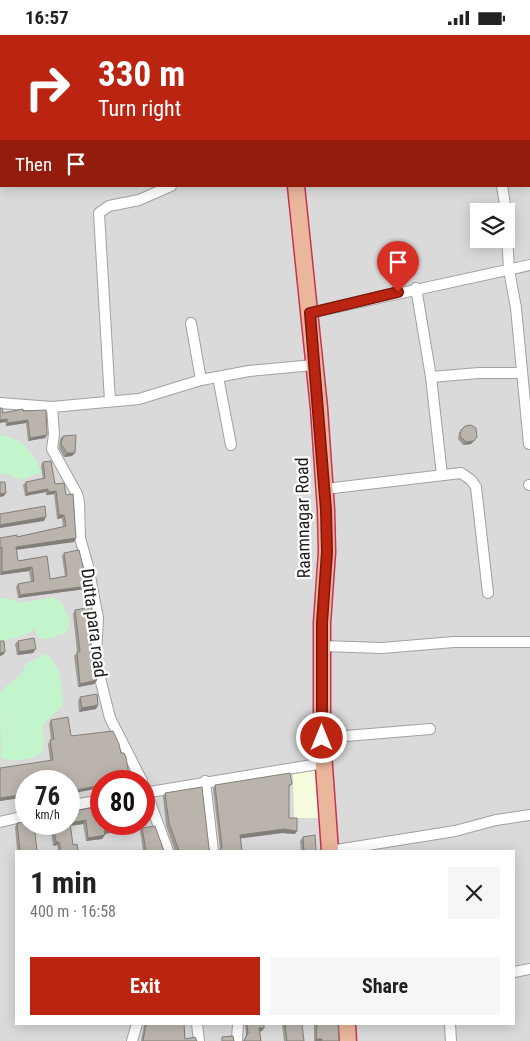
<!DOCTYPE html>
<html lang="en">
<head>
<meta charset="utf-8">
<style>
	:root { --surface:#fff; --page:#f6f6f6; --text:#222; --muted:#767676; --accent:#ba2410 }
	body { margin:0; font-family:"Roboto Condensed",sans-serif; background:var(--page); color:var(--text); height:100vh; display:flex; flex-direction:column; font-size:19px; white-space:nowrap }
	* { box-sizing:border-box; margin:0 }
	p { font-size:16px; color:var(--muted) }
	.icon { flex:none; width:28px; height:28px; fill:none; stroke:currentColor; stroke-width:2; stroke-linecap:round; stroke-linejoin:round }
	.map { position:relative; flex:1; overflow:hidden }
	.sheet { position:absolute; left:15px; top:815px; width:500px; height:175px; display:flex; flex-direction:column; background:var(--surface); border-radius:0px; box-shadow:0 2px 12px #0003 }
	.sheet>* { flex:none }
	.hud { position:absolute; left:0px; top:0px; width:530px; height:152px; box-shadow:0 2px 12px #0003; background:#ba2410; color:#fff; overflow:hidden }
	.buttons { position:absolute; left:470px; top:168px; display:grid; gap:10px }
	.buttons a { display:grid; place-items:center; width:45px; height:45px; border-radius:0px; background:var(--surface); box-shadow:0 2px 12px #0003; font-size:25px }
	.speed { position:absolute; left:15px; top:735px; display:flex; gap:10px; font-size:25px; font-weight:700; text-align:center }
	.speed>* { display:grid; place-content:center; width:65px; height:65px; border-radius:50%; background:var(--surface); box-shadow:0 2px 12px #0003; line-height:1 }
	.speed small { font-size:12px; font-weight:400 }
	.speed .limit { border:8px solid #d22; background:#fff; color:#111 }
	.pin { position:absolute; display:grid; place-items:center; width:42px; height:42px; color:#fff; margin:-51px -21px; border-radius:50% 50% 50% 0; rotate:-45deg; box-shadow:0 0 5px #0007 }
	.pin .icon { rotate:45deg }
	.me { position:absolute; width:55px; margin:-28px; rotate:0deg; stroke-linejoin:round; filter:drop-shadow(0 0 4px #0008) }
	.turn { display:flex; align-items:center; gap:18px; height:105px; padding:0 15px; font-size:22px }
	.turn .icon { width:65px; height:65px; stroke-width:2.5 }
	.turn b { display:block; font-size:35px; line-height:42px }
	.then { display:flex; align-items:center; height:48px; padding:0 15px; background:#0003; gap:10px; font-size:19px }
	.round { display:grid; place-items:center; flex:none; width:52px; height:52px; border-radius:0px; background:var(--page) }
	.overview { display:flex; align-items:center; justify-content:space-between; height:85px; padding:0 15px }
	h1 { font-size:30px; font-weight:700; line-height:38px }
	.button { display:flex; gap:10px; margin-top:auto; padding:10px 15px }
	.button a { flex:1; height:58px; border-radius:0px; background:var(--accent); color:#fff; font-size:20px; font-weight:700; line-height:58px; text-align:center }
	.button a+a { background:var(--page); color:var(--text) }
	.status { display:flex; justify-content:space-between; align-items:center; height:35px; padding:0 25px; background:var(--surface); direction:ltr }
	.status svg { height:14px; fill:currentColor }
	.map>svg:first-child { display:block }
	.residential { fill:#dbdada; fill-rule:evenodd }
	.education { fill:#f8fcde }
	.park { fill:#c3f5cd }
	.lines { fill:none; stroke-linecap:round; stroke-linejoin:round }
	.minor-casing { stroke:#a1a1a1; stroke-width:12 }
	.trunk-casing { stroke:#ca3254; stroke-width:19 }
	.minor { stroke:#fff; stroke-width:10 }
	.trunk { stroke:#eab69c; stroke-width:16 }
	.wall { fill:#a09b95 }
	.shaded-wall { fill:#827e79 }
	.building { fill:#bab4ad; stroke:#827e79 }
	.route-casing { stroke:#79170a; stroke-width:12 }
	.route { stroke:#ba2410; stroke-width:9 }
	.labels { text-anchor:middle; stroke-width:4.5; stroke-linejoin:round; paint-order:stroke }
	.street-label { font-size:18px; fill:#1d1d1d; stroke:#fff }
</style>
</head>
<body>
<div class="status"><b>16:57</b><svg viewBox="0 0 49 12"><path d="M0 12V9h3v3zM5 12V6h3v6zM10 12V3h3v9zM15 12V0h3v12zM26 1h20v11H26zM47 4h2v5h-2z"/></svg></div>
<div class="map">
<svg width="530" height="1006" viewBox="0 0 530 1006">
	<rect width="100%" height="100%" fill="#edebe3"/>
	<path class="residential" d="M0,0H530V1006H0ZM1,1H529V151H1ZM479,176H506V204H479ZM26,746H69V789H26ZM101,746H144V789H101ZM16,816H514V989H16Z"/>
	<path class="education" d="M316,732L318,783H294L293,736Z"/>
	<g class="park">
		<path d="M0,400C22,403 33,417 41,437L22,445L4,438L0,440Z"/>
		<path d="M54,562L62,568L70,586L66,598L48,604L38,603L34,594L25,600L0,607V563L11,564L20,568Z"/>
		<path d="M45,619C63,629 61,652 63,671L46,686L42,694L44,703L42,718C29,726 16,727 1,723L0,657L22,638L26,629Z"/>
	</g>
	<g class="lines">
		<g class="minor-casing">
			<g id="minor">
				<path d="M160,0V1"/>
				<path d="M529,35H530"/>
				<path d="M0,70H1"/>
				<path d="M529,97H530"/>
				<path d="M502,151L506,176"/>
				<path d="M506,183L509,235L516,273L529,409"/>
				<path d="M416,253L431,342L442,440"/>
				<path d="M310,278L530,230"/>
				<path d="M191,288L201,345"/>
				<path d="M218,342L231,410"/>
				<path d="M431,342L479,338H521"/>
				<path d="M110,366L99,178L109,171L139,165L171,151"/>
				<path d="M0,368L52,372L139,364L201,345L249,336L314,330"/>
				<path d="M52,372L54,399L52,414L77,459L79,467L80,503L88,531L98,583L96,621L97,631L110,683L142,746"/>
				<path d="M529,450H530"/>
				<path d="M325,454L461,438L471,445L476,452L488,558"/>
				<path d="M322,611L382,613L454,607H530"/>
				<path d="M322,703L430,694"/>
				<path d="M205,746L213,816"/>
				<path d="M144,751L168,816"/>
				<path d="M144,758L324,728"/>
				<path d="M69,771L101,765"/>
				<path d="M0,787L26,781"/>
				<path d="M330,816L455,796L496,785L530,780"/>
				<path d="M514,937L530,934"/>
				<path d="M197,989L199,1006"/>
				<path d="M450,989L451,1006"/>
				<path d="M132,1006L137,989"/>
				<path d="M237,1006L238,989"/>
			</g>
		</g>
		<g class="trunk-casing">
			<g id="trunk">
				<path d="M277,0L278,1"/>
				<path d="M296,151L319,373L326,475L327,517L322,588V703L330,816"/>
				<path d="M347,989L348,1006"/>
			</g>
		</g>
		<use href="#minor" class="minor"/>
		<use href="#trunk" class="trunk"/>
	</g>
	<g class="wall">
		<path d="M23,376L47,400L45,403L28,406L26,388L6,391L3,378Z"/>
		<path d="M461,395L477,402L471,409L463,410L458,404L459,398Z"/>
		<path d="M63,401L72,421L64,422L59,413L60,404Z"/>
		<path d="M43,427L55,449L74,507L16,515L18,526L47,521L50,544L65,542L62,521L64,518L85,554L18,563L16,552L18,549L31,547L29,536L0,540V503L17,502L63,492L62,483L57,484L54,459L46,460V457L25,461L23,450L26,447L43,444L41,431Z"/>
		<path d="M75,575L91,618L97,645L94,649L78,652L74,621L77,617L73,579Z"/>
		<path d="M18,606L33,618L17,620L15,609Z"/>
		<path d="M80,662L96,674L79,677L78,666Z"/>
		<path d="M51,685L71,701L119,709L69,759V756L26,746V762L0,766L50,725L48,709L51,705L49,689Z"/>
		<path d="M292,749L289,752V783L295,799L282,798L240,803L220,815L213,754L215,750Z"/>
		<path d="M165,758L209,813L210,816H175L166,791L163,762Z"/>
		<path d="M100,769L124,796L105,799L102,804L86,806L83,789L70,791L73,810L78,816H58L57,810L53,811L50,789H69L99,772Z"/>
		<path d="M17,788L37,816H17L15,792Z"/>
		<path d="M142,793L164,816H143L140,796Z"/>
		<path d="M303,802L316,816H301L300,806Z"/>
		<path d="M143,989H184L185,1004L197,1006H141L144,990Z"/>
		<path d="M245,989H264L262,996H260L261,1006H243L246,1001Z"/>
		<path d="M282,989H302L304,1006H284Z"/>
		<path d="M314,989H338L339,1006H314Z"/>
	</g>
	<g class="shaded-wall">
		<path d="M7,384L5,387L0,388V385Z"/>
		<path d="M28,385L26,388L6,391L8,388Z"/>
		<path d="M47,400L45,403L28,406L30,403Z"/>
		<path d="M474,406L471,409L463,410L466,407Z"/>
		<path d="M67,418H75L72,421L64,422Z"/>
		<path d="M48,454L46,457L25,461L27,458Z"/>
		<path d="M56,456L54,459L46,460L48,457Z"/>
		<path d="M6,458L4,461L0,462V459Z"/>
		<path d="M59,480H64L62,483L57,484Z"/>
		<path d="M46,482L44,486L0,493V490Z"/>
		<path d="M76,503L74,507L13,515L16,512Z"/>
		<path d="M32,532L29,536L0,540L2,537Z"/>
		<path d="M88,551L85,554L18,563L20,560Z"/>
		<path d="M36,614L33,618L17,620L19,617Z"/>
		<path d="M5,617L3,620L0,621V618Z"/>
		<path d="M97,645L94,649L78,652L80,649Z"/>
		<path d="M98,670L96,674L79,677L82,673Z"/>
		<path d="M101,750V753L69,759L72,756Z"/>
		<path d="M26,759V762L0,766V763Z"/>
		<path d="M86,785L83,789L68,791L70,788Z"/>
		<path d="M127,792L124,796L102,799L104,796Z"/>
		<path d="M284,794L297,796L295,799L282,798L237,804L240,800Z"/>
		<path d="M105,800L102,804L86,806L88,803Z"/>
		<path d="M56,807H59L57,810L53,811Z"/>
		<path d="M259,993H264L262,996L257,997Z"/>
		<path d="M316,1004H322L321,1006H315Z"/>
	</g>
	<g class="building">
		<path d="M0,373H2L3,378L23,374V376L46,375L47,400L30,403L28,385L8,388L7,384L0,385Z"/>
		<path d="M471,390L476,393L477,402L474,406L466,407L460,401L461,395L465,391Z"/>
		<path d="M76,400L75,418H67L61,409L63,401Z"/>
		<path d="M51,426L55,449L64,448L66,460L73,459L76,503L16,512L18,526L47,521L50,544L67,541L64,518L79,515L88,551L20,560L18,549L34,546L32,532L2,537V512L0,513V503L17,500V502L66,491L64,480H59L56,456L48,457V454L27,458L26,447L45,443L43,427Z"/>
		<path d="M0,447H5L6,458L0,459Z"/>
		<path d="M45,471L46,482L0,490V479Z"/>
		<path d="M92,572L91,618L97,645L80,649L77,617H80L75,575Z"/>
		<path d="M34,603L36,614L19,617L18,606Z"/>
		<path d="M0,606H4L5,617L0,618Z"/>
		<path d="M97,659L98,670L82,673L80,662Z"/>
		<path d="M68,682L71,701L113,696L119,709L121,718H124L126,722L130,746H101V750L72,756L71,753H69V746H26V759L0,763V733L53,725L50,705L54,704L51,685Z"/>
		<path d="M290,738L292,749L289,750V783H297V796L284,794L240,800L242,816H219L222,812L215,750Z"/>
		<path d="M202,752L209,813L210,816H179L169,788L165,758Z"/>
		<path d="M100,769H101V789H126L127,792L104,796L105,800L88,803L86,785L70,788L73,810L77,809L78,816H61L59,807H56L53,789H69V777L101,771Z"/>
		<path d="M26,787V789H34L37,816H20L17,788Z"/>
		<path d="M155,791L164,816H146L142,793Z"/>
		<path d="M315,800L316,816H304L303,802Z"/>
		<path d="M146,989H184L185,1004L195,1002L197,1006H143Z"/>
		<path d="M247,989H264V993H259L261,1006H244L248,998Z"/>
		<path d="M285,989H302L304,1006H287Z"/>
		<path d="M317,989H338L339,1006H322V1004H316Z"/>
		<path d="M233,1001L234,1006H222V1002Z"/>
	</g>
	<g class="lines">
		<g class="route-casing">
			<path id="route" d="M322,703V588L327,517L326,475L310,278L398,257"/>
		</g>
		<use href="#route" class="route"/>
	</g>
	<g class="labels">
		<g class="street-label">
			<text transform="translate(303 483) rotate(-91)" y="6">Raamnagar Road</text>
			<text transform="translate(94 588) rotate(83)" y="6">Dutta para road</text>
		</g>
	</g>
</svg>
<div class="buttons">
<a><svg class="icon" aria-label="layers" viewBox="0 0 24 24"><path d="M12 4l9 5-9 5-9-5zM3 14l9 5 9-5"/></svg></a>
</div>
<div class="speed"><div>76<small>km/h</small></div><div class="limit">80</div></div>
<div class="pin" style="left:398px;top:257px;background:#d93025"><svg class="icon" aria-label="arrive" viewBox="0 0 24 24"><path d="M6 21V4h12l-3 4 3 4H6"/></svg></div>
<svg class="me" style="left:322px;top:703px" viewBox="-20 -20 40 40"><circle r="17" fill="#ba2410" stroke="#fff" stroke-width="3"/><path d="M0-11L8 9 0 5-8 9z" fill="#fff"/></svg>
<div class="hud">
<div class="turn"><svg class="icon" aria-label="right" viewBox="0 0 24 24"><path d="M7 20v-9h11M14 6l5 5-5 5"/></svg><div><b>330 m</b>Turn right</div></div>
<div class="then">Then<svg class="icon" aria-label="arrive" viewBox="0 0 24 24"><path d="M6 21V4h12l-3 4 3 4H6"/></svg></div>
</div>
<section class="sheet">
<div class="overview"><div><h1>1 min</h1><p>400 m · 16:58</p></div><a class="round"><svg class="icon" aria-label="close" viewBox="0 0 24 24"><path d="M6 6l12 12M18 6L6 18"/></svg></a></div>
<div class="button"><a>Exit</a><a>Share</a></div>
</section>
</div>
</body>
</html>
